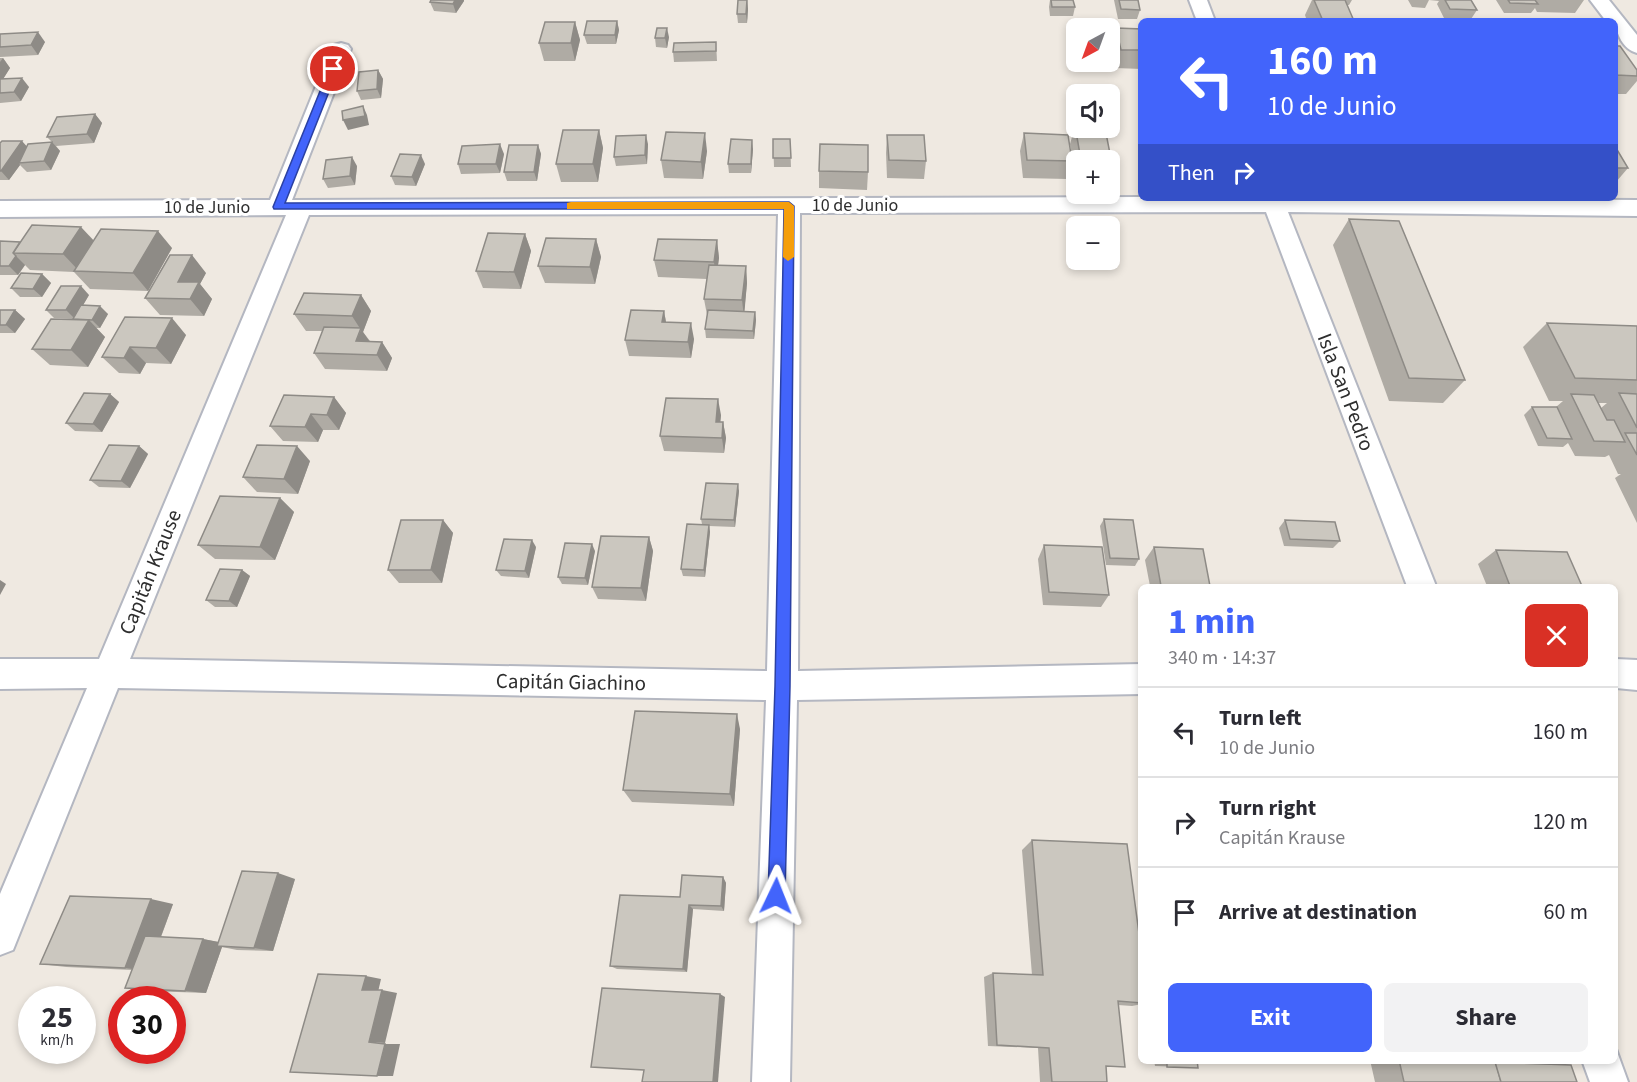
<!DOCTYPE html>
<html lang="en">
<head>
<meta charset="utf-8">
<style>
	:root { --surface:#fff; --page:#f2f2f3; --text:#2b2b33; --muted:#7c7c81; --line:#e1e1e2; --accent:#4264fb }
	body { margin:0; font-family:"Source Sans 3",sans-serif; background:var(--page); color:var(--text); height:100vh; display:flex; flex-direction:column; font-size:22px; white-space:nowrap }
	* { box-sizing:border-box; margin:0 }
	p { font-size:20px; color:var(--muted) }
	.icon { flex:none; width:33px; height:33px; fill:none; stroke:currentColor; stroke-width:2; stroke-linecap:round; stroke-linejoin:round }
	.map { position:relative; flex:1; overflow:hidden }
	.side { position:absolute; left:1138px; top:584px; width:480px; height:480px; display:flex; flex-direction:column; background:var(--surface); border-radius:9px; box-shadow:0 3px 9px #0003 }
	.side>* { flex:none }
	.hud { position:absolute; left:1138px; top:18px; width:480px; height:183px; border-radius:9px; box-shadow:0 3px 9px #0003; background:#4264fb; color:#fff; overflow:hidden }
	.needle { width:39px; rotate:221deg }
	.controls { position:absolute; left:1066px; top:18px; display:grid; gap:12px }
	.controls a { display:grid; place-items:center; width:54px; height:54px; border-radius:9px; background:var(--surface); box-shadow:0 3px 9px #0003; font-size:30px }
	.speed { position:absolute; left:18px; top:986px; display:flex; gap:12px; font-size:30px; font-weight:700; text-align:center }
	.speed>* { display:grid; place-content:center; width:78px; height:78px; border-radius:50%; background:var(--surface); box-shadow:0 3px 9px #0003; line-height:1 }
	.speed small { font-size:15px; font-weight:400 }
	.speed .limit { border:9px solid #d22; background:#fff; color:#111 }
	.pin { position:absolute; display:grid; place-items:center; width:51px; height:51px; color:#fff; margin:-26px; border:3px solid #fff; border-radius:50%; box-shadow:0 2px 6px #0007 }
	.me { position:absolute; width:66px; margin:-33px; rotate:2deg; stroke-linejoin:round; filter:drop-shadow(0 0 4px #0008) }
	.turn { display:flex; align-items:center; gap:21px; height:126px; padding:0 30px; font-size:27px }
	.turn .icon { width:78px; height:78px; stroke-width:2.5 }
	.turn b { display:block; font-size:42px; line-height:51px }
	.then { display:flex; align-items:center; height:57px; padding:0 30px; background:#0003; gap:12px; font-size:22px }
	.round { display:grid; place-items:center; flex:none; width:63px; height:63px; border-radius:9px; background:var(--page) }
	.head { display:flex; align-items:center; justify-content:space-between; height:102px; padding:0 30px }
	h1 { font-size:36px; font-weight:700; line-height:45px; color:var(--accent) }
	.cta { display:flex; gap:12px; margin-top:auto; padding:12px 30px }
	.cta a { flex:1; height:69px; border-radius:9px; background:var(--accent); color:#fff; font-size:24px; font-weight:700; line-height:69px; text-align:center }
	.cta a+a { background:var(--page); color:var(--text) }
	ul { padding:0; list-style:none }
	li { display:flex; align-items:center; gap:18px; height:90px; padding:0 30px; border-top:2px solid var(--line) }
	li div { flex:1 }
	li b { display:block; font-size:22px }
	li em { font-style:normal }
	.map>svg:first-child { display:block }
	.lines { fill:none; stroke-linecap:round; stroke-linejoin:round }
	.minor-casing { stroke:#b4b7c1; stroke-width:4 }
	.minor { fill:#fff; fill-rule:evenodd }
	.wall { fill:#afaba4; fill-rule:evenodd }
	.shaded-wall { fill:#8e8b86 }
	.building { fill:#cbc7bf; stroke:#8e8b86; stroke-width:1.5 }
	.route { fill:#4264fb; stroke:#2b41a3; stroke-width:1.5 }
	.slow { fill:#f59e0b }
	.labels { text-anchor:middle; stroke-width:6; stroke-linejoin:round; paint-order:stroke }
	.far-street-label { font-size:18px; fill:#2e2e2e; stroke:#fff }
	.street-label { font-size:21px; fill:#2e2e2e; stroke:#fff }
</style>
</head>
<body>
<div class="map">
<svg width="1637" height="1082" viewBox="0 0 1637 1082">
	<rect width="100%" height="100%" fill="#efe9e1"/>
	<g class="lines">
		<g class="minor-casing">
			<g id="minor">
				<path d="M1189,0H1207L1215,21H1197Z"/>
				<path d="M1590,0H1609L1637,35V53C1623,49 1616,34 1616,21H1606Z"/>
				<path d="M341,43L348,45L351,49L292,200L1142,197L1637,200V216L1288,212L1436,586H1407L1266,212L800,213L798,671L1142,664V694L797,700L790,1082H752L766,700L118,688L13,950L0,955V894L87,688L0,689V659H99L286,215L0,217V201L270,200L331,49L334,45ZM778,214L767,671L130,659L309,215Z"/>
				<path d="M1616,659L1637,660V690L1616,688Z"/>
				<path d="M1616,1049L1628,1082H1590L1582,1060H1616Z"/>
			</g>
		</g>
		<use href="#minor" class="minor"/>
	</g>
	<g class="wall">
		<path d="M747,0L748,9L747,23H738L737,14Z"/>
		<path d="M1050,0H1073L1075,7L1073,16H1050L1049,7Z"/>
		<path d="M1114,0H1138L1140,10L1137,19H1118Z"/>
		<path d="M1312,0H1352L1349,5H1347L1354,21H1307L1305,15Z"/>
		<path d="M1408,0H1471L1477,10L1471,19L1444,18L1437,4L1439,1L1429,0L1425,8L1412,7Z"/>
		<path d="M1496,0H1584L1575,13L1537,12L1535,8L1531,13H1504Z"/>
		<path d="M464,1L456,13L434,11L430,2Z"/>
		<path d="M617,21L619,30L616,44H587L584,35Z"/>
		<path d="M575,22L580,40L575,61H544L539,43Z"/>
		<path d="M1116,28L1142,29V69L1115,68L1111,46Z"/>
		<path d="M0,35L45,42L38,55L0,57Z"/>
		<path d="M669,37L667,48L656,47L655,38Z"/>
		<path d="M716,42L717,61L674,62L673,52Z"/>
		<path d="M1616,46L1637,70V81L1626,94H1616Z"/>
		<path d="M0,58H3L10,68L3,79L29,87L21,101L0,103Z"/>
		<path d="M378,70L383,79L381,98L361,100L357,91Z"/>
		<path d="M95,114L102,123L94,143L56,146L60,151L51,170L27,172L20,165L9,180H0V143L27,146L52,142L47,137Z"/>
		<path d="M1075,126H1077V128H1105L1112,164L1110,171V160H1077V180H1076L1070,144Z"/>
		<path d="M599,130L603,148L598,182H561L556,164Z"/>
		<path d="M1024,133L1072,161L1067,179L1023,178L1020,151Z"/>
		<path d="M887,135L926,161L924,179L887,178L886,153Z"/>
		<path d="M773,139H790L791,167H774Z"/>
		<path d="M648,144L647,164L616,166L614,157Z"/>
		<path d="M538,145L541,154L537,181H507L504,172Z"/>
		<path d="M1616,148L1628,168L1616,182Z"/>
		<path d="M753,149L751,173H729L728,164Z"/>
		<path d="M707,151L703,179L664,178L661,160Z"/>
		<path d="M504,154L500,173L461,174L458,164Z"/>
		<path d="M425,164L416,186L395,185L391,176Z"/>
		<path d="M357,166L355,185L328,188L323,179Z"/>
		<path d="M819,171L868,172L867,190L819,188Z"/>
		<path d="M1349,219L1465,380L1443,403L1389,401L1333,245Z"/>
		<path d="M525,234L531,251L521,289L483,288L476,271Z"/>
		<path d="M596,239L601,257L595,284L545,283L538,266Z"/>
		<path d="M717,240L719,258L718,265L746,266L747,283L744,312H755L756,320L754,339L706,338L705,329L707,315L704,299L707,279L658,277L654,260Z"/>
		<path d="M0,241L20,242L94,241L172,248L148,291L90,289L74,272L30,270L25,265L18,275H0Z"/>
		<path d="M206,273L200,284L212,299L204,316L160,315L145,298Z"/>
		<path d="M42,274L51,283L42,297H20L11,288Z"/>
		<path d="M89,295L83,305L108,314L100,328H96L105,337L88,367L50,365L32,349L73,320V319L54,318L46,310Z"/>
		<path d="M361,295L371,311L363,332L370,341L382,342L392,358L387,371L325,369L314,353L323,331H306L294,314Z"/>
		<path d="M0,310H15L25,319L15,333H0Z"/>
		<path d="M664,311L666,322L694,339L691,358L629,356L625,340Z"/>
		<path d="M125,317L186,335L171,364L146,363L140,374L119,373L102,357Z"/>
		<path d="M1547,323L1637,326V523L1615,478L1621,474H1618L1609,455L1605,457L1575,456L1568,443L1563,447L1538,446L1524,415L1532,407H1556L1563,401H1549L1523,347ZM1598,403H1607L1601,408Z"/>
		<path d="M110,394L119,402L102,432L75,431L66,423Z"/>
		<path d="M334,397L346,413L339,430H323L318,442L283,441L270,426Z"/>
		<path d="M721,415L720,422H723L726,438L724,453L664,451L660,436Z"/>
		<path d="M139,446L148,454L130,488L99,487L90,480Z"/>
		<path d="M310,461L298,494L257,492L243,477Z"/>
		<path d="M739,491L735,527L709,526L710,532L705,577L683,576L681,569L702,524L701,519Z"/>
		<path d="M280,498L294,512L275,560L215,559L198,545Z"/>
		<path d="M1104,519L1139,559L1135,566L1106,565L1100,526Z"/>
		<path d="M443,520L453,533L442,583H399L388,570Z"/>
		<path d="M1285,520L1340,541L1333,548L1284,546L1279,528Z"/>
		<path d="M649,537L653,551L646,601L598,599L592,587Z"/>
		<path d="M1044,545L1109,595L1101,607L1043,605L1038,559Z"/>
		<path d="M536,547L529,578L501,576L496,570Z"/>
		<path d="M1154,547L1210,586H1150L1145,560Z"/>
		<path d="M1496,550L1582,586H1487L1478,564Z"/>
		<path d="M595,551L588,585L562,584L558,577Z"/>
		<path d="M242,570L250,576L237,607H215L206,600Z"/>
		<path d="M740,729L734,806L632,802L623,790Z"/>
		<path d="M1032,840L1138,929L1142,928V1004L1132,1006L1118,1005L1106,1066L1107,1082H1040L1038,1048L988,1046L984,977L993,973L1032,975L1022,850Z"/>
		<path d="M723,877L726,883L724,911L693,909L687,972L617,969L610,966L680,897Z"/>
		<path d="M295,879L273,951L237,950L222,947L206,993L148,991L125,988L132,970L66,967L40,964L173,904L161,937L203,939L218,942Z"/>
		<path d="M1154,1060H1197L1185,1067L1155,1066Z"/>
		<path d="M1370,1060H1495V1062L1577,1082H1375Z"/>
	</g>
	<g class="shaded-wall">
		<path d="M455,0H464V1L456,13L453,4Z"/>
		<path d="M747,0L748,9L747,23L746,14Z"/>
		<path d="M617,21L619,30L616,44L615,35Z"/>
		<path d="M575,22L580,40L575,61L571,43Z"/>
		<path d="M667,28L669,37L667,48L665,38Z"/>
		<path d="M38,32L45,42L38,55L31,45Z"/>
		<path d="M3,58L10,68L0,84V62Z"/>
		<path d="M378,70L383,79L381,98L377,89Z"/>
		<path d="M22,78L29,87L21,101L14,92Z"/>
		<path d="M363,106L367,115L369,125L348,130L343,120Z"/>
		<path d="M95,114L102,123L94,143L87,134Z"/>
		<path d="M599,130L603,148L598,182L593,164Z"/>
		<path d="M705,133L707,151L703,179L701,162Z"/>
		<path d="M646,135L648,144L647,164L645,155Z"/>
		<path d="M752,140L753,149L751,173V164Z"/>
		<path d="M22,141L30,150L19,163L20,165L9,180L1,171Z"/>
		<path d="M52,142L60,151L51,170L44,161Z"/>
		<path d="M500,144L504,154L500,173L496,164Z"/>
		<path d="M538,145L541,154L537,181L534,172Z"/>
		<path d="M421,155L425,164L416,186L412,177Z"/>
		<path d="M352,157L357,166L355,185L350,176Z"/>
		<path d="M81,227L97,244L80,272L63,254Z"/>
		<path d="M158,231L172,248L148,291L133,273Z"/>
		<path d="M525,234L531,251L521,289L514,272Z"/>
		<path d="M596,239L601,257L595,284L590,267Z"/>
		<path d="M717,240L719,258L716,279L714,262Z"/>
		<path d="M192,255L206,273L200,284L212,299L204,316L190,299L178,282Z"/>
		<path d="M16,256L25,265L18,275L9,266Z"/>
		<path d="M746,266L747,283L744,317L742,300Z"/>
		<path d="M42,274L51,283L42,297L33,289Z"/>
		<path d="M81,286L89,295L75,319L66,310Z"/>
		<path d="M361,295L371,311L363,332L372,345L356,341L361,330L352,316Z"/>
		<path d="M100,306L108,314L100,328L92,320Z"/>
		<path d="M15,310L25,319L15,333L6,325Z"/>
		<path d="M664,311L667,328L662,322Z"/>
		<path d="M755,312L756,320L754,339L753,331Z"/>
		<path d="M172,318L186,335L171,364L156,348Z"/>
		<path d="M89,320L105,337L88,367L71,350Z"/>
		<path d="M691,323L694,339L691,358L688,342Z"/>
		<path d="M382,342L392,358L387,371L377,355Z"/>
		<path d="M130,347L146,363L140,374L124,358Z"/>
		<path d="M110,394L119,402L102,432L93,424Z"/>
		<path d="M334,397L346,413L339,430L327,415Z"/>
		<path d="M718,399L721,415L719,437L716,422Z"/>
		<path d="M311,414L323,430L318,442L305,427Z"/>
		<path d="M723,422L726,438L724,453L722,438Z"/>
		<path d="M139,446L148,454L130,488L121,481Z"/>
		<path d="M297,446L310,461L298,494L284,479Z"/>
		<path d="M738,484L739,491L735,527L734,520Z"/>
		<path d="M280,498L294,512L275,560L260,547Z"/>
		<path d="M443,520L453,533L442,583L431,570Z"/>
		<path d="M709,525L710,532L705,577L704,570Z"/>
		<path d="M649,537L653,551L646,601L641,588Z"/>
		<path d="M532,540L536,547L529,578L525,571Z"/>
		<path d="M592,544L595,551L588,585L585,578Z"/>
		<path d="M242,570L250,576L237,607L229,601Z"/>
		<path d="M0,580L6,584L0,595Z"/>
		<path d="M737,714L740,729L734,806L730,794Z"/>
		<path d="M278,873L295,879L273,951L254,948Z"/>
		<path d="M723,877L726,883L724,911L721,906Z"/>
		<path d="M151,899L173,904L148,971L125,968Z"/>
		<path d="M689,905L693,909L687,972L683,969Z"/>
		<path d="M203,939L224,943L217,946L222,947L206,993L185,991Z"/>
		<path d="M366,976L381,979L378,992L362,990Z"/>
		<path d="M382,990L397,993L385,1043L369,1042Z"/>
		<path d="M720,994L725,997L718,1082H713Z"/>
		<path d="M385,1044H400L393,1076H377Z"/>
	</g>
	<g class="building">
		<path d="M431,0H455L453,4L430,2Z"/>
		<path d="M738,0H747L746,14H737Z"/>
		<path d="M1051,0H1073L1075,7H1052Z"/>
		<path d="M1119,0H1138L1140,10L1121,9Z"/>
		<path d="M1314,0H1345L1354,21H1323Z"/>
		<path d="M1445,0H1471L1477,10L1450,9Z"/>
		<path d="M1508,0H1535L1538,4L1510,3Z"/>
		<path d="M587,21H617L615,35H584Z"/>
		<path d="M545,22H575L571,43H539Z"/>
		<path d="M657,28H667L665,38H655Z"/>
		<path d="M1116,28L1142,29V50H1121Z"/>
		<path d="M38,32L31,45L0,47V34Z"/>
		<path d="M716,42V51L673,52L674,43Z"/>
		<path d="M1616,46H1620L1637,70V76L1616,75Z"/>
		<path d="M378,70L377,89L357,91L359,72Z"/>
		<path d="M22,78L14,92L0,93V79Z"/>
		<path d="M363,106L365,116L343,120L342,111Z"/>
		<path d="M95,114L87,134L47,137L57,117Z"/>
		<path d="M1075,126H1077V128H1105L1112,164L1110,163V160H1081Z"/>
		<path d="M563,130H599L593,164H556Z"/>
		<path d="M666,132L705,133L701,162L661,160Z"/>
		<path d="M1024,133L1068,135L1072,161L1027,160Z"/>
		<path d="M646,135L645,155L614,157L616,136Z"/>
		<path d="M887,135H924L926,161L889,160Z"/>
		<path d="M731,139L752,140L751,164H728Z"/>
		<path d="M773,139H790L791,158H773Z"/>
		<path d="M2,141H22L1,171H0V143Z"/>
		<path d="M52,142L44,161L19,163L28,144Z"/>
		<path d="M500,144L496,164H458L462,146Z"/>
		<path d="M820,144L868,145V172L819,171Z"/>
		<path d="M509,145H538L534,172H504Z"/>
		<path d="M1616,148L1628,168H1616Z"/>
		<path d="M400,154L421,155L412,177L391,176Z"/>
		<path d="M352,157L350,176L323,179L326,160Z"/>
		<path d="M1349,219L1399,221L1465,380L1409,378Z"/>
		<path d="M32,225L81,227L63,254L13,253Z"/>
		<path d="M101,229L158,231L133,273L74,271Z"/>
		<path d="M488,233L525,234L514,272L476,271Z"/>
		<path d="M546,238L596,239L590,267L538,266Z"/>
		<path d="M658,239L717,240L714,262L654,260Z"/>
		<path d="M0,241L20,242L13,253L16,256L9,266H0Z"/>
		<path d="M170,255H192L178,282H199L190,299L145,298Z"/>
		<path d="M709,265L746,266L742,300L704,299Z"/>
		<path d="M21,273L42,274L33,289L11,288Z"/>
		<path d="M61,286H81L66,310H46Z"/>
		<path d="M304,293L361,295L352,316L294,314Z"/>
		<path d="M81,305L100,306L92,320L73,319Z"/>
		<path d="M0,310H15L6,325H0Z"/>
		<path d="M631,310L664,311L662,322L691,323L688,342L625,340Z"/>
		<path d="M708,310L755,312L753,331L705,329Z"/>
		<path d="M125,317L172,318L156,348L130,347L124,358L102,357Z"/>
		<path d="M51,319L89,320L71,350L32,349Z"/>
		<path d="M1547,323L1637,326V380L1575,378Z"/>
		<path d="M324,327L361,328L356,341L382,342L377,355L314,353Z"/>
		<path d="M84,393L110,394L93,424L66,423Z"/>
		<path d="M1619,393L1637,394V428Z"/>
		<path d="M1571,394L1594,395L1607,420H1614L1625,442L1594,441Z"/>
		<path d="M284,395L334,397L327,415L311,414L305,427L270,426Z"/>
		<path d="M666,398L718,399L716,422H723L722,438L660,436Z"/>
		<path d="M1532,407H1557L1572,439L1547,438Z"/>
		<path d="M1625,433H1637V455Z"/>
		<path d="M109,445L139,446L121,481L90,480Z"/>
		<path d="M257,445L297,446L284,479L243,477Z"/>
		<path d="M706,483L738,484L734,520L701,519Z"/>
		<path d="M220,496L280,498L260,547L198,545Z"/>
		<path d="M1104,519L1133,520L1139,559L1110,558Z"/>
		<path d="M401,520H443L431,570H388Z"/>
		<path d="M1285,520L1335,522L1340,541L1290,539Z"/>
		<path d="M687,524L709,525L704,570L681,569Z"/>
		<path d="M601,536L649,537L641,588L592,587Z"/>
		<path d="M504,539L532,540L525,571L496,570Z"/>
		<path d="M565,543L592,544L585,578L558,577Z"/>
		<path d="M1044,545L1102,547L1109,595L1049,592Z"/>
		<path d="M1154,547L1203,549L1210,586H1161Z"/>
		<path d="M1496,550L1567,552L1582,586H1510Z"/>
		<path d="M220,569L242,570L229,601L206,600Z"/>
		<path d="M635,711L737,714L730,794L623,790Z"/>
		<path d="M1032,840L1127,844L1142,956V1003L1118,1001L1125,1067L1106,1066L1107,1082H1052L1049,1048L997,1045L993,973L1043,975Z"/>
		<path d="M242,871L278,873L254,948L217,946Z"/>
		<path d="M682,875L723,877L721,906L689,905L683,969L610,966L620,895L680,897Z"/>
		<path d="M70,896L151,899L125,968L40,964Z"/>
		<path d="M145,936L203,939L185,991L125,988Z"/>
		<path d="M318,974L366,976L362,990H382L369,1042L385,1044L377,1076L290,1072Z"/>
		<path d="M602,988L720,994L713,1082H642L644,1070L591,1067Z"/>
		<path d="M1167,1060H1197L1198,1068L1167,1067Z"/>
		<path d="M1399,1060H1495L1501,1082H1404Z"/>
		<path d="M1495,1062L1571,1065L1577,1082H1501Z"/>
	</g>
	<path class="route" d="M333,66L338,69L285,203L789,202L794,206L790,686L785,896L782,901L776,904L770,901L768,896L775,686L784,209H274L273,207L329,69Z"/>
	<path class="slow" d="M571,202H789L794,206V257L788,261L783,257L784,209H567V203Z"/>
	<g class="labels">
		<g class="far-street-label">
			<text x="855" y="211">10 de Junio</text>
			<text x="207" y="213">10 de Junio</text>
		</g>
		<g class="street-label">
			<text transform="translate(1346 392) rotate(69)" y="7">Isla San Pedro</text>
			<text transform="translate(150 572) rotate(-68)" y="7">Capitán Krause</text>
			<text transform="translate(571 682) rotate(1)" y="7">Capitán Giachino</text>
		</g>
	</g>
</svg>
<div class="controls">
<a><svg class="needle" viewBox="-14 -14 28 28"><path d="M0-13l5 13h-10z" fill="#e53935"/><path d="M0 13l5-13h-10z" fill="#7c7c81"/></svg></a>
<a><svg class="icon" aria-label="sound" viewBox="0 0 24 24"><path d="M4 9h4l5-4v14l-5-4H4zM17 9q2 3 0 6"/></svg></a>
<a>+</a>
<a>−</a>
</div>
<div class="speed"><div>25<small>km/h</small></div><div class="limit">30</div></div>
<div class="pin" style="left:333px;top:69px;background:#d93025"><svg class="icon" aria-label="arrive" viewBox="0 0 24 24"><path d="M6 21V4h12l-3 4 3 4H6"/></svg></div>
<svg class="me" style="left:776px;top:896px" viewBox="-20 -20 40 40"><path d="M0-17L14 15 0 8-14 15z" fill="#4264fb" stroke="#fff" stroke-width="4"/></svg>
<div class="hud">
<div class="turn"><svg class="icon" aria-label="left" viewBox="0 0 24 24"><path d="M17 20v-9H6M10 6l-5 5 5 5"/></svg><div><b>160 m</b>10 de Junio</div></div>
<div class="then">Then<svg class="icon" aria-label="right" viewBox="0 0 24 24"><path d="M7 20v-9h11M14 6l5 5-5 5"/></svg></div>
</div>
<section class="side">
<div class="head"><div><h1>1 min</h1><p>340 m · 14:37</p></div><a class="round" style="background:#d93025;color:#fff"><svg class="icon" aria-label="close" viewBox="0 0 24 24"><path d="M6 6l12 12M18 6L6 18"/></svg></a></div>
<ul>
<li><svg class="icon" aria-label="left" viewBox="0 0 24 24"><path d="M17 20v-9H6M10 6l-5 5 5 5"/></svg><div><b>Turn left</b><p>10 de Junio</p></div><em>160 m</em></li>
<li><svg class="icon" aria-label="right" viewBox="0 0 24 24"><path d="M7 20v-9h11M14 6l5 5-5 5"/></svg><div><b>Turn right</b><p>Capitán Krause</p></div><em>120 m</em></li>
<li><svg class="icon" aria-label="arrive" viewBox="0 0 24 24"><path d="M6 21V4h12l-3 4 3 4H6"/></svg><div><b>Arrive at destination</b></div><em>60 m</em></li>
</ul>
<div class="cta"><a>Exit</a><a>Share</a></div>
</section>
</div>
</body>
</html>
